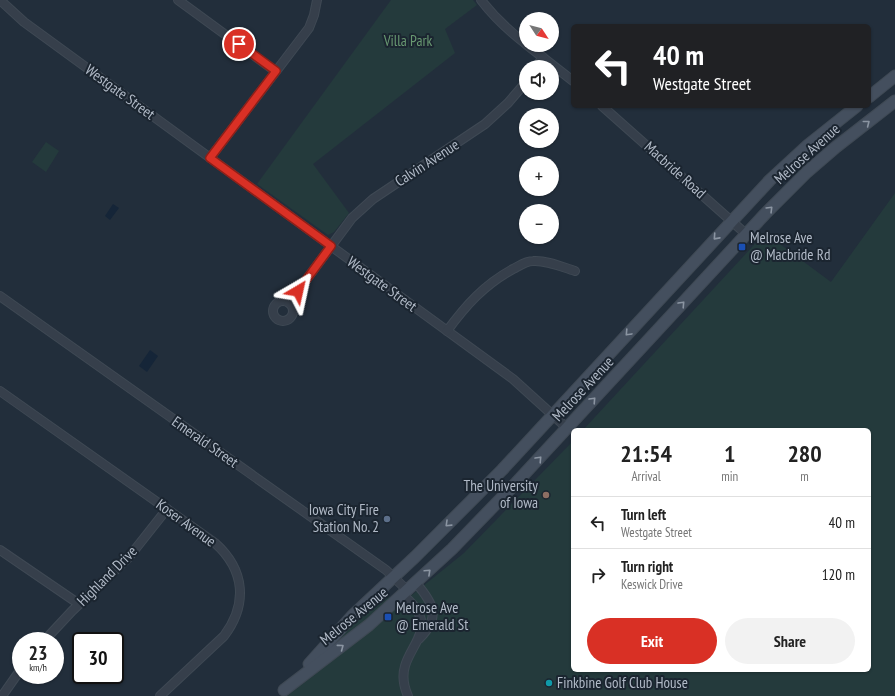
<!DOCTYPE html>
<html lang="en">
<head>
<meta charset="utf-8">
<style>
	:root { --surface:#fff; --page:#f2f2f2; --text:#222; --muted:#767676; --line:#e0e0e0; --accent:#d93025 }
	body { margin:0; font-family:"PT Sans Narrow",sans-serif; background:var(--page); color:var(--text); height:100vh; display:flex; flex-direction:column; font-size:15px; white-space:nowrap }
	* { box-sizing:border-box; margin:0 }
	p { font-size:13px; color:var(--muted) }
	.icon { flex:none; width:22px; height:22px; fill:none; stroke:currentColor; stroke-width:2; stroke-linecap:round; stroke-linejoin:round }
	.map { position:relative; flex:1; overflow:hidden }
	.panel { position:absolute; left:571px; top:428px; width:300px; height:244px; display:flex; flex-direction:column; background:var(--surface); border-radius:6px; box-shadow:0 1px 3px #0004 }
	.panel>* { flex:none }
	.hud { position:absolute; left:571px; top:24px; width:300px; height:84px; border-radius:6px; box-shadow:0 1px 3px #0004; background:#202124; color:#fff; overflow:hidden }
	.needle { width:26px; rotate:126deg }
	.controls { position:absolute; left:519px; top:12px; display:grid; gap:8px }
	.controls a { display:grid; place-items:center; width:40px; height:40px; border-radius:50%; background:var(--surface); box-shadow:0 1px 3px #0004; font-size:20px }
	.speed { position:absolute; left:12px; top:632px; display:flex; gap:8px; font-size:20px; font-weight:700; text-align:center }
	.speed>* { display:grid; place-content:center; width:52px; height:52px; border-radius:50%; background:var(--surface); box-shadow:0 1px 3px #0004; line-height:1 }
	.speed small { font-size:10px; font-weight:400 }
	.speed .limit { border:2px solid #111; border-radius:6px; background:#fff; color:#111 }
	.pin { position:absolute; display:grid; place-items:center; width:34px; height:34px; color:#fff; margin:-17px; border:2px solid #fff; border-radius:50%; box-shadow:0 1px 4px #0007 }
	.me { position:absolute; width:44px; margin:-22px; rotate:36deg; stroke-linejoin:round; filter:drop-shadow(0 0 3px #0008) }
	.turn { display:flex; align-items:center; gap:14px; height:84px; padding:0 16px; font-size:18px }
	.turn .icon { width:52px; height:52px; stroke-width:2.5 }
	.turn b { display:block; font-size:28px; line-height:34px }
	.eta { display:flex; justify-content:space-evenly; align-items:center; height:68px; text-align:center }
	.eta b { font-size:24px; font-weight:700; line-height:28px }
	.button { display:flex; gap:8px; margin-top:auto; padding:8px 16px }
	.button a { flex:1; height:46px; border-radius:24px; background:var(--accent); color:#fff; font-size:16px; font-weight:700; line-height:46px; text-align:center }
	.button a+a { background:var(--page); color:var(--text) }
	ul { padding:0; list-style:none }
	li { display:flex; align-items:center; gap:12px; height:52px; padding:0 16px; border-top:1px solid var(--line) }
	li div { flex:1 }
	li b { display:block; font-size:15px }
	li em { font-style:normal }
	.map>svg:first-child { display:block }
	.green { fill:#243a3c }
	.water { fill:#152538 }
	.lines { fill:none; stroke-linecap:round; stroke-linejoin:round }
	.minor-casing { stroke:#3f4954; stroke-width:10 }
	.secondary-casing { stroke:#3f4954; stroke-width:13 }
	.minor { stroke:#363f4b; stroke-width:8 }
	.secondary { stroke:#444f5e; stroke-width:11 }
	.oneway { stroke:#8b95a2 }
	.route-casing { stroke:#8d1f18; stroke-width:10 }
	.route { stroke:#d93025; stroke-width:7 }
	.transit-dot { fill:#1a4fb4; stroke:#1b2530; stroke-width:1.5 }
	.education-dot { fill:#8d6e63; stroke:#1b2530; stroke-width:1.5 }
	.service-dot { fill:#5c6f8a; stroke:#1b2530; stroke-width:1.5 }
	.culture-dot { fill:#0f9aa8; stroke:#1b2530; stroke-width:1.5 }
	.labels { text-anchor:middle; stroke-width:4; stroke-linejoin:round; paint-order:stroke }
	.park-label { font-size:15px; fill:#689871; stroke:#1b2530 }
	.street-label { font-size:15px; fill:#b1bac7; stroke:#1b2530 }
	.poi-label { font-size:15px; fill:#b1bac7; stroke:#1b2530; text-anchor:start }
</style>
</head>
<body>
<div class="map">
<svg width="895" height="696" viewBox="0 0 895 696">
	<rect width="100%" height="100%" fill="#222e3b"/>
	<g class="green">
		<path d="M391,0H473L477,5L445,29L455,53L313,164L349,213L334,232L328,235L257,184Z"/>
		<path d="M46,142L59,151L46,172L32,162Z"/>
		<path d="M895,193V696H287L358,641L397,607L464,553L573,441V670H869V430H583L765,233L831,282Z"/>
		<path d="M384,593L390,596L389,601L361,626L328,651L341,633Z"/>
	</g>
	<g class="water">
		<path d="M113,204L119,208L110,220L105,216Z"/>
		<path d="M150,350L158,356L147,372L139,366Z"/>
	</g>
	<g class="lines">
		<g class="minor-casing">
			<g id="minor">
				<path d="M0,0L24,22L513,379L567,428"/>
				<path d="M178,0L275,71"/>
				<path d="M481,0C494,17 509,31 526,44"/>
				<path d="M527,45L573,81"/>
				<path d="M536,67L543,57"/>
				<path d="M602,106L746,234"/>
				<path d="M210,158L309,28L314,15L317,0"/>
				<path d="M0,296L386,570L408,591"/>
				<circle cx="283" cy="311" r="10"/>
				<path d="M289,303L352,218L373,199L485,124L508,103L526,82"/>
				<path d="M447,331C466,305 484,285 513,269C519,266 526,261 533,261C547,260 562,267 575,271"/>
				<path d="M0,391L215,543C245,570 248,604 224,636L160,696"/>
				<path d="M0,550L79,604"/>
				<path d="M416,583C434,604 441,617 419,639"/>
				<path d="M403,595C409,600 416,606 419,614C428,633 410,648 405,666C402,676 404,687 408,696"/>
				<path d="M44,641L72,611L129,557L167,509"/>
				<path d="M2,696L21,669"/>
			</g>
		</g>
		<g class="secondary-casing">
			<g id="secondary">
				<path d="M869,97L895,76"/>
				<path d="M309,664L352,616L415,557L502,470L770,180L808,145L857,106"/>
				<path d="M284,690L369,625L452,549L516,483L765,214L807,172L836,147L895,101"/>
			</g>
		</g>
		<use href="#minor" class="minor"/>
		<use href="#secondary" class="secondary"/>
	</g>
	<defs><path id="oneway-chevron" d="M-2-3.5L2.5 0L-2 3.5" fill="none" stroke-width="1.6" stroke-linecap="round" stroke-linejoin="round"/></defs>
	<g class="oneway">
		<use href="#oneway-chevron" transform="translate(867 123) rotate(-38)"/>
		<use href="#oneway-chevron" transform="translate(770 209) rotate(-45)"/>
		<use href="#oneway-chevron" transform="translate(716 237) rotate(132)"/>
		<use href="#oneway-chevron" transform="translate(682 304) rotate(-47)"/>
		<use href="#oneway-chevron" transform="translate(628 333) rotate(133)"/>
		<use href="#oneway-chevron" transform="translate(593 400) rotate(-47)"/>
		<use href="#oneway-chevron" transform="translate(539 459) rotate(-47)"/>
		<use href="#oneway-chevron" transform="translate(448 524) rotate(136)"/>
		<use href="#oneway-chevron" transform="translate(428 572) rotate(-43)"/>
		<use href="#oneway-chevron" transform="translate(341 647) rotate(-37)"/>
	</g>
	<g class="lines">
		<g class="route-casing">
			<path id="route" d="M239,44L276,71L210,158L331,246L298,291"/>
		</g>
		<use href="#route" class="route"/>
	</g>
	<g class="transit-dot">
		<rect x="738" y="243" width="8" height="8" rx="2"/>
		<rect x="384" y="613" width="8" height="8" rx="2"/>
	</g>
	<circle class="education-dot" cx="546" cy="495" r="4"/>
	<circle class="service-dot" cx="387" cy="519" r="4"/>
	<circle class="culture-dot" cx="549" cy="683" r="4"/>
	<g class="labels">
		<g class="park-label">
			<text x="408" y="46">Villa Park</text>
		</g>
		<g class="street-label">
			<text transform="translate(120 92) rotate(36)" y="5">Westgate Street</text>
			<text transform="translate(807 154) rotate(-42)" y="5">Melrose Avenue</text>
			<text transform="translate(427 163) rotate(-33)" y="5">Calvin Avenue</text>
			<text transform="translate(675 170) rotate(42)" y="5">Macbride Road</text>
			<text transform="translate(382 284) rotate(36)" y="5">Westgate Street</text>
			<text transform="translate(583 389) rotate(-47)" y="5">Melrose Avenue</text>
			<text transform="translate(205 442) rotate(35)" y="5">Emerald Street</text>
			<text transform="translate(186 523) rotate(36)" y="5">Koser Avenue</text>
			<text transform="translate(107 576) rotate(-45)" y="5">Highland Drive</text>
			<text transform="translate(354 616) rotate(-39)" y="5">Melrose Avenue</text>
		</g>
		<g class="poi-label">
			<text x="750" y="243">Melrose Ave<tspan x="750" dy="17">@ Macbride Rd</tspan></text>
			<text x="538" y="491" text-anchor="end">The University<tspan x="538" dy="17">of Iowa</tspan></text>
			<text x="379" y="515" text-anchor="end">Iowa City Fire<tspan x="379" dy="17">Station No. 2</tspan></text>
			<text x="396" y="613">Melrose Ave<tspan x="396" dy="17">@ Emerald St</tspan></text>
			<text x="557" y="688">Finkbine Golf Club House</text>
		</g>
	</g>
</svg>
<div class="controls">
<a><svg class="needle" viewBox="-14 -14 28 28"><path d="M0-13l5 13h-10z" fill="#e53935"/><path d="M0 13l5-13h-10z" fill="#767676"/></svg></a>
<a><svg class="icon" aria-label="sound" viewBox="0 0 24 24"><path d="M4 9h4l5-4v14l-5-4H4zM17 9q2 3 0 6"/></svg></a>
<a><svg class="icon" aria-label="layers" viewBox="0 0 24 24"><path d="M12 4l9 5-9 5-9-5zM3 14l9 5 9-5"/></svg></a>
<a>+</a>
<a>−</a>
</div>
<div class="speed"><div>23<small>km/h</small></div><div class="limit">30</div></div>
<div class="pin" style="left:239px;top:44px;background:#d93025"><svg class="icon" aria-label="arrive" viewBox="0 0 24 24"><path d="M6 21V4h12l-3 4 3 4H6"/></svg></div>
<svg class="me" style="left:298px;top:291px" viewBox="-20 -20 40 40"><path d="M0-17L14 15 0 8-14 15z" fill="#d93025" stroke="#fff" stroke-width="4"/></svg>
<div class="hud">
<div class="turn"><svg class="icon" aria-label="left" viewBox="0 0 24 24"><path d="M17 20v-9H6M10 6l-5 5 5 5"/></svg><div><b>40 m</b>Westgate Street</div></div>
</div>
<section class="panel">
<div class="eta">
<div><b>21:54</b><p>Arrival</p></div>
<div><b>1</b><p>min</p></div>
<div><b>280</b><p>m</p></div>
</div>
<ul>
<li><svg class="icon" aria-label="left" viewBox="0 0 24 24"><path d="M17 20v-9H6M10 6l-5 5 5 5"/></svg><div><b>Turn left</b><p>Westgate Street</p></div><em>40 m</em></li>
<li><svg class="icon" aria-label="right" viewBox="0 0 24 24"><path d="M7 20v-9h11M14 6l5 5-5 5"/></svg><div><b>Turn right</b><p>Keswick Drive</p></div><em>120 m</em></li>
</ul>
<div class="button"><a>Exit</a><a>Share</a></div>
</section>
</div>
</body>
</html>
